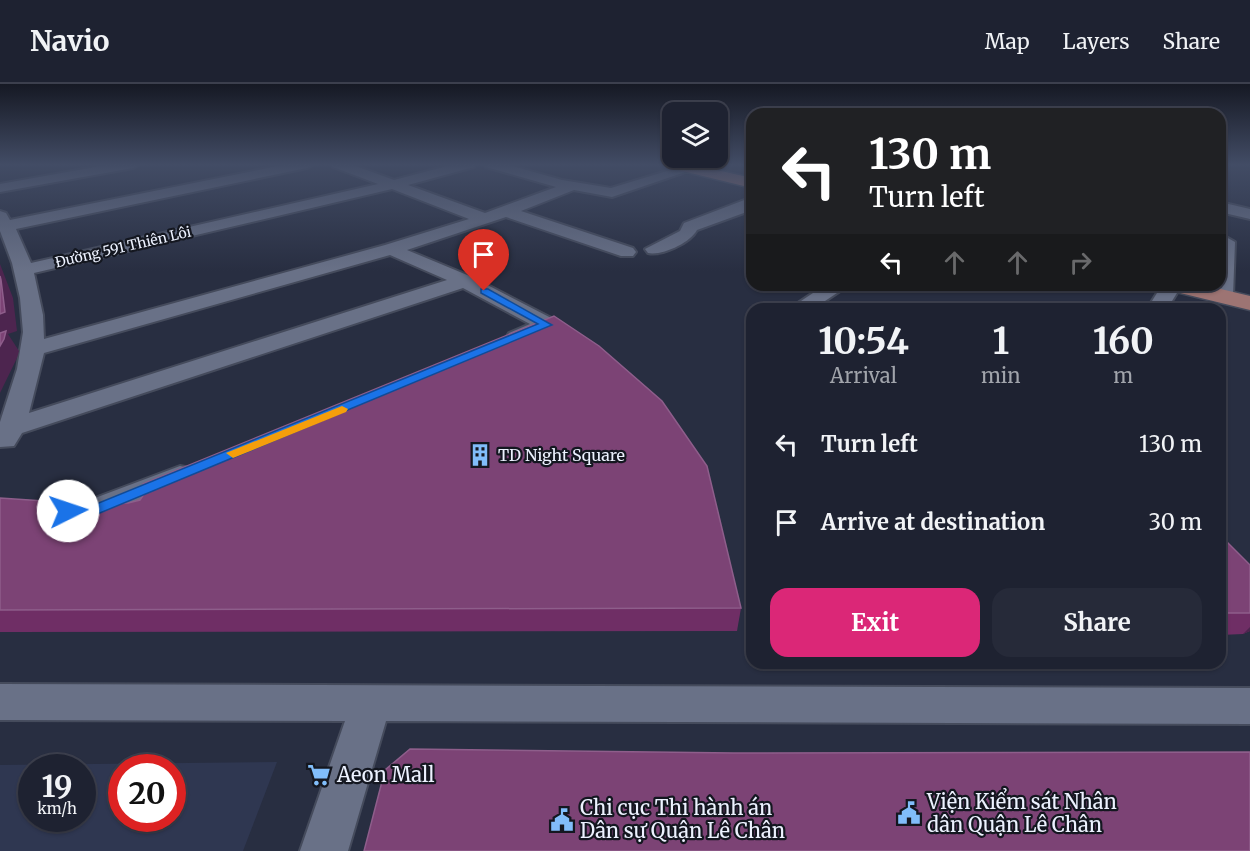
<!DOCTYPE html>
<html lang="en">
<head>
<meta charset="utf-8">
<style>
	:root { --surface:#1e2231; --page:#262a39; --text:#f1f3f6; --muted:#a1a4ab; --line:#3c3f4d; --accent:#db2777 }
	body { margin:0; font-family:Merriweather,serif; background:var(--page); color:var(--text); height:100vh; display:flex; flex-direction:column; font-size:22px; white-space:nowrap }
	* { box-sizing:border-box; margin:0 }
	p { font-size:20px; color:var(--muted) }
	.icon { flex:none; width:33px; height:33px; fill:none; stroke:currentColor; stroke-width:2; stroke-linecap:round; stroke-linejoin:round }
	.map { position:relative; flex:1; overflow:hidden }
	.sheet { position:absolute; left:746px; top:219px; width:480px; height:366px; display:flex; flex-direction:column; background:var(--surface); border-radius:18px; box-shadow:0 2px 4px #0004,0 0 0 2px var(--line) }
	.sheet>* { flex:none }
	.banner { position:absolute; left:746px; top:24px; width:480px; height:183px; border-radius:18px; box-shadow:0 2px 4px #0004,0 0 0 2px var(--line); background:#202124; color:#fff; overflow:hidden }
	.buttons { position:absolute; left:662px; top:18px; display:grid; gap:12px }
	.buttons a { display:grid; place-items:center; width:66px; height:66px; border-radius:12px; background:var(--surface); box-shadow:0 2px 4px #0004,0 0 0 2px var(--line); font-size:30px }
	.speed { position:absolute; left:18px; top:670px; display:flex; gap:12px; font-size:30px; font-weight:700; text-align:center }
	.speed>* { display:grid; place-content:center; width:78px; height:78px; border-radius:50%; background:var(--surface); box-shadow:0 2px 4px #0004,0 0 0 2px var(--line); line-height:1 }
	.speed small { font-size:15px; font-weight:400 }
	.speed .limit { border:9px solid #d22; background:#fff; color:#111 }
	.pin { position:absolute; display:grid; place-items:center; width:51px; height:51px; color:#fff; margin:-62px -26px; border-radius:50% 50% 50% 0; rotate:-45deg; box-shadow:0 0 6px #0007 }
	.pin .icon { rotate:45deg }
	.me { position:absolute; width:66px; margin:-33px; rotate:86deg; stroke-linejoin:round; filter:drop-shadow(0 0 4px #0008) }
	.turn { display:flex; align-items:center; gap:21px; height:126px; padding:0 24px; font-size:27px }
	.turn .icon { width:78px; height:78px; stroke-width:2.5 }
	.turn b { display:block; font-size:42px; line-height:51px }
	.lanes { display:flex; align-items:center; height:57px; padding:0 24px; background:#0003; justify-content:center; gap:30px; direction:ltr }
	.lanes .off { opacity:.35 }
	.eta { display:flex; justify-content:space-evenly; align-items:center; height:102px; text-align:center }
	.eta b { font-size:36px; font-weight:700; line-height:42px }
	.cta { display:flex; gap:12px; margin-top:auto; padding:12px 24px }
	.cta a { flex:1; height:69px; border-radius:18px; background:var(--accent); color:#fff; font-size:24px; font-weight:700; line-height:69px; text-align:center }
	.cta a+a { background:var(--page); color:var(--text) }
	ul { padding:0; list-style:none }
	li { display:flex; align-items:center; gap:18px; height:78px; padding:0 24px }
	li div { flex:1 }
	li b { display:block; font-size:22px }
	li em { font-style:normal }
	header { display:flex; align-items:center; gap:36px; box-sizing:border-box; height:84px; padding:0 30px; background:var(--surface); border-bottom:2px solid var(--line) }
	header strong { font-size:28px }
	nav { display:flex; gap:33px; margin-inline-start:auto; font-size:21px }
	.map>svg:first-child { display:block }
	.built { fill:#2f3751; fill-rule:evenodd }
	.lines { fill:none; stroke-linecap:round; stroke-linejoin:round }
	.minor-casing { stroke:#454b5c; stroke-width:4 }
	.major-casing { stroke:#454b5c; stroke-width:3 }
	.minor { fill:#697187; fill-rule:evenodd }
	.major { fill:#9d7473; fill-rule:evenodd }
	.wall { fill:#6f2e65 }
	.shaded-wall { fill:#4d254f }
	.building { fill:#7c4375; stroke:#8e5e8b; stroke-width:1.5 }
	.route { fill:#1a73e8; stroke:#114b97; stroke-width:1.5 }
	.slow { fill:#f59e0b }
	.labels { text-anchor:middle; stroke-width:4.5; stroke-linejoin:round; paint-order:stroke }
	.far-street-label { font-size:14px; fill:#edf2ff; stroke:#141720 }
	.poi-label { font-size:16px; fill:#edf2ff; stroke:#141720; text-anchor:start }
	.near-poi-label { font-size:20px; fill:#edf2ff; stroke:#141720; text-anchor:start }
</style>
</head>
<body>
<header>
<strong>Navio</strong>
<nav><a>Map</a><a>Layers</a><a>Share</a></nav>
</header>
<div class="map">
<svg width="1250" height="767" viewBox="0 0 1250 767">
	<rect width="100%" height="100%" fill="#282e41"/>
	<path class="built" d="M277,678L243,767H0V681ZM32,684H82V735H32ZM122,684H172V735H122Z"/>
	<g class="lines">
		<g class="minor-casing">
			<g id="minor">
				<path d="M112,80H140L133,84L0,108V100Z"/>
				<path d="M288,80H314L307,84L16,145L31,179L378,100L333,83L331,80H350L394,96L455,80H476L474,83L408,101L485,129L556,103L486,83L484,80H505L562,96L611,104L690,80L697,84L612,113L574,106L521,127L633,164L636,168L633,172H621L506,133L407,166L472,193L555,236L558,241C550,253 522,262 509,259L506,254L509,249L530,240L463,204L22,349L14,362L0,363V338L17,285L23,248L20,214L12,179L0,147V127L6,129L10,136ZM392,105L469,135L385,161L44,255L43,231L34,189ZM390,171L447,196L29,329L44,269Z"/>
				<path d="M747,115L752,116V126L697,146C690,159 662,172 648,169L645,165L680,147L684,139Z"/>
				<path d="M1220,118L1250,125V135L1220,128Z"/>
				<path d="M1226,153L1235,158L1233,212L1230,216H1216L1213,212L1214,201H1220V155Z"/>
				<path d="M825,201H849L813,225H789Z"/>
				<path d="M1162,201H1182L1167,225H1147Z"/>
				<path d="M180,382L190,384L194,391L190,398L90,439L79,436L75,428L79,420Z"/>
				<path d="M0,600L1250,604V640L386,637L348,767H300L345,637L0,636Z"/>
			</g>
		</g>
		<g class="major-casing">
			<g id="major">
				<path d="M663,80H690L752,94V104L666,83Z"/>
				<path d="M1165,201H1204L1250,212V226L1168,206Z"/>
			</g>
		</g>
		<use href="#minor" class="minor"/>
		<use href="#major" class="major"/>
	</g>
	<g class="wall">
		<path d="M0,414L741,524L737,547L0,548Z"/>
		<path d="M1220,451L1250,481V547L1243,550L1220,551Z"/>
	</g>
	<g class="shaded-wall">
		<path d="M0,180L13,214L17,247L8,250L19,267L17,274L0,309Z"/>
		<path d="M1250,543V547L1243,550Z"/>
	</g>
	<g class="building">
		<path d="M0,192L1,196L5,228L0,230Z"/>
		<path d="M554,232L599,262L662,317L707,382L741,524L0,526V414L74,419H128L140,416L146,407L143,400Z"/>
		<path d="M6,247L4,255L0,262V249Z"/>
		<path d="M1220,451L1250,481V529H1220Z"/>
		<path d="M410,665L734,669L1250,668V767H364L385,686Z"/>
	</g>
	<linearGradient id="sky" x2="0" y2="1"><stop stop-color="#161924"/><stop offset="0.43" stop-color="#424c65"/><stop offset="1" stop-color="#424c65" stop-opacity="0"/></linearGradient>
	<rect width="1250" height="187" fill="url(#sky)"/>
	<path class="route" d="M481,205H488L552,241L95,431L68,432L60,427L68,422L89,423L538,240L481,209Z"/>
	<path class="slow" d="M342,322L348,325L346,328L238,372L233,374L226,369Z"/>
	<defs>
		<g id="building-bare" transform="scale(1.8)"><path d="M-4-6H4V6H1V3H-1V6H-4ZM-2.5-4.3h1.7v1.8h-1.7ZM.8-4.3h1.7v1.8H.8ZM-2.5-1h1.7V.8h-1.7ZM.8-1h1.7V.8H.8Z" fill="#81bdfa" stroke="#141720" stroke-width="2.5" paint-order="stroke"/></g>
		<g id="supermarket-bare" transform="scale(1.8)"><path d="M-6-5.5h2.5l.6 2H6L4.5 2H-2.5L-4.4-4H-6ZM-1.5 3.2a1.3 1.3 0 1 0 .1 0ZM3 3.2a1.3 1.3 0 1 0 .1 0Z" fill="#81bdfa" stroke="#141720" stroke-width="2.5" paint-order="stroke"/></g>
		<g id="civic-bare" transform="scale(1.8)"><path d="M-.6-6.5H3V-4.5H.6V-3L4-1V1h2V6H-6V1h2V-1L-.6-3ZM-1.2 2.5V6h2.4V2.5Z" fill="#81bdfa" stroke="#141720" stroke-width="2.5" paint-order="stroke"/></g>
	</defs>
	<g fill-rule="evenodd">
		<use href="#building-bare" x="480" y="371"/>
		<use href="#supermarket-bare" x="319" y="691"/>
		<use href="#civic-bare" x="909" y="729"/>
		<use href="#civic-bare" x="562" y="736"/>
	</g>
	<g class="labels">
		<g class="far-street-label">
			<text transform="translate(123 163) rotate(-13)" y="5">Đường 591 Thiên Lôi</text>
		</g>
		<g class="poi-label">
			<text x="498" y="377">TD Night Square</text>
		</g>
		<g class="near-poi-label">
			<text x="337" y="698">Aeon Mall</text>
			<text x="927" y="725">Viện Kiểm sát Nhân<tspan x="927" dy="23">dân Quận Lê Chân</tspan></text>
			<text x="580" y="731">Chi cục Thi hành án<tspan x="580" dy="23">Dân sự Quận Lê Chân</tspan></text>
		</g>
	</g>
</svg>
<div class="buttons">
<a><svg class="icon" aria-label="layers" viewBox="0 0 24 24"><path d="M12 4l9 5-9 5-9-5zM3 14l9 5 9-5"/></svg></a>
</div>
<div class="speed"><div>19<small>km/h</small></div><div class="limit">20</div></div>
<div class="pin" style="left:484px;top:207px;background:#d93025"><svg class="icon" aria-label="arrive" viewBox="0 0 24 24"><path d="M6 21V4h12l-3 4 3 4H6"/></svg></div>
<svg class="me" style="left:68px;top:427px" viewBox="-20 -20 40 40"><circle r="19" fill="#fff"/><path d="M0-13L10 11 0 6-10 11z" fill="#1a73e8"/></svg>
<div class="banner">
<div class="turn"><svg class="icon" aria-label="left" viewBox="0 0 24 24"><path d="M17 20v-9H6M10 6l-5 5 5 5"/></svg><div><b>130 m</b>Turn left</div></div>
<div class="lanes"><svg class="icon" aria-label="left" viewBox="0 0 24 24"><path d="M17 20v-9H6M10 6l-5 5 5 5"/></svg><svg class="icon off" aria-label="ahead" viewBox="0 0 24 24"><path d="M12 20V5M6 11l6-6 6 6"/></svg><svg class="icon off" aria-label="ahead" viewBox="0 0 24 24"><path d="M12 20V5M6 11l6-6 6 6"/></svg><svg class="icon off" aria-label="right" viewBox="0 0 24 24"><path d="M7 20v-9h11M14 6l5 5-5 5"/></svg></div>
</div>
<section class="sheet">
<div class="eta">
<div><b>10:54</b><p>Arrival</p></div>
<div><b>1</b><p>min</p></div>
<div><b>160</b><p>m</p></div>
</div>
<ul>
<li><svg class="icon" aria-label="left" viewBox="0 0 24 24"><path d="M17 20v-9H6M10 6l-5 5 5 5"/></svg><div><b>Turn left</b></div><em>130 m</em></li>
<li><svg class="icon" aria-label="arrive" viewBox="0 0 24 24"><path d="M6 21V4h12l-3 4 3 4H6"/></svg><div><b>Arrive at destination</b></div><em>30 m</em></li>
</ul>
<div class="cta"><a>Exit</a><a>Share</a></div>
</section>
</div>
</body>
</html>
